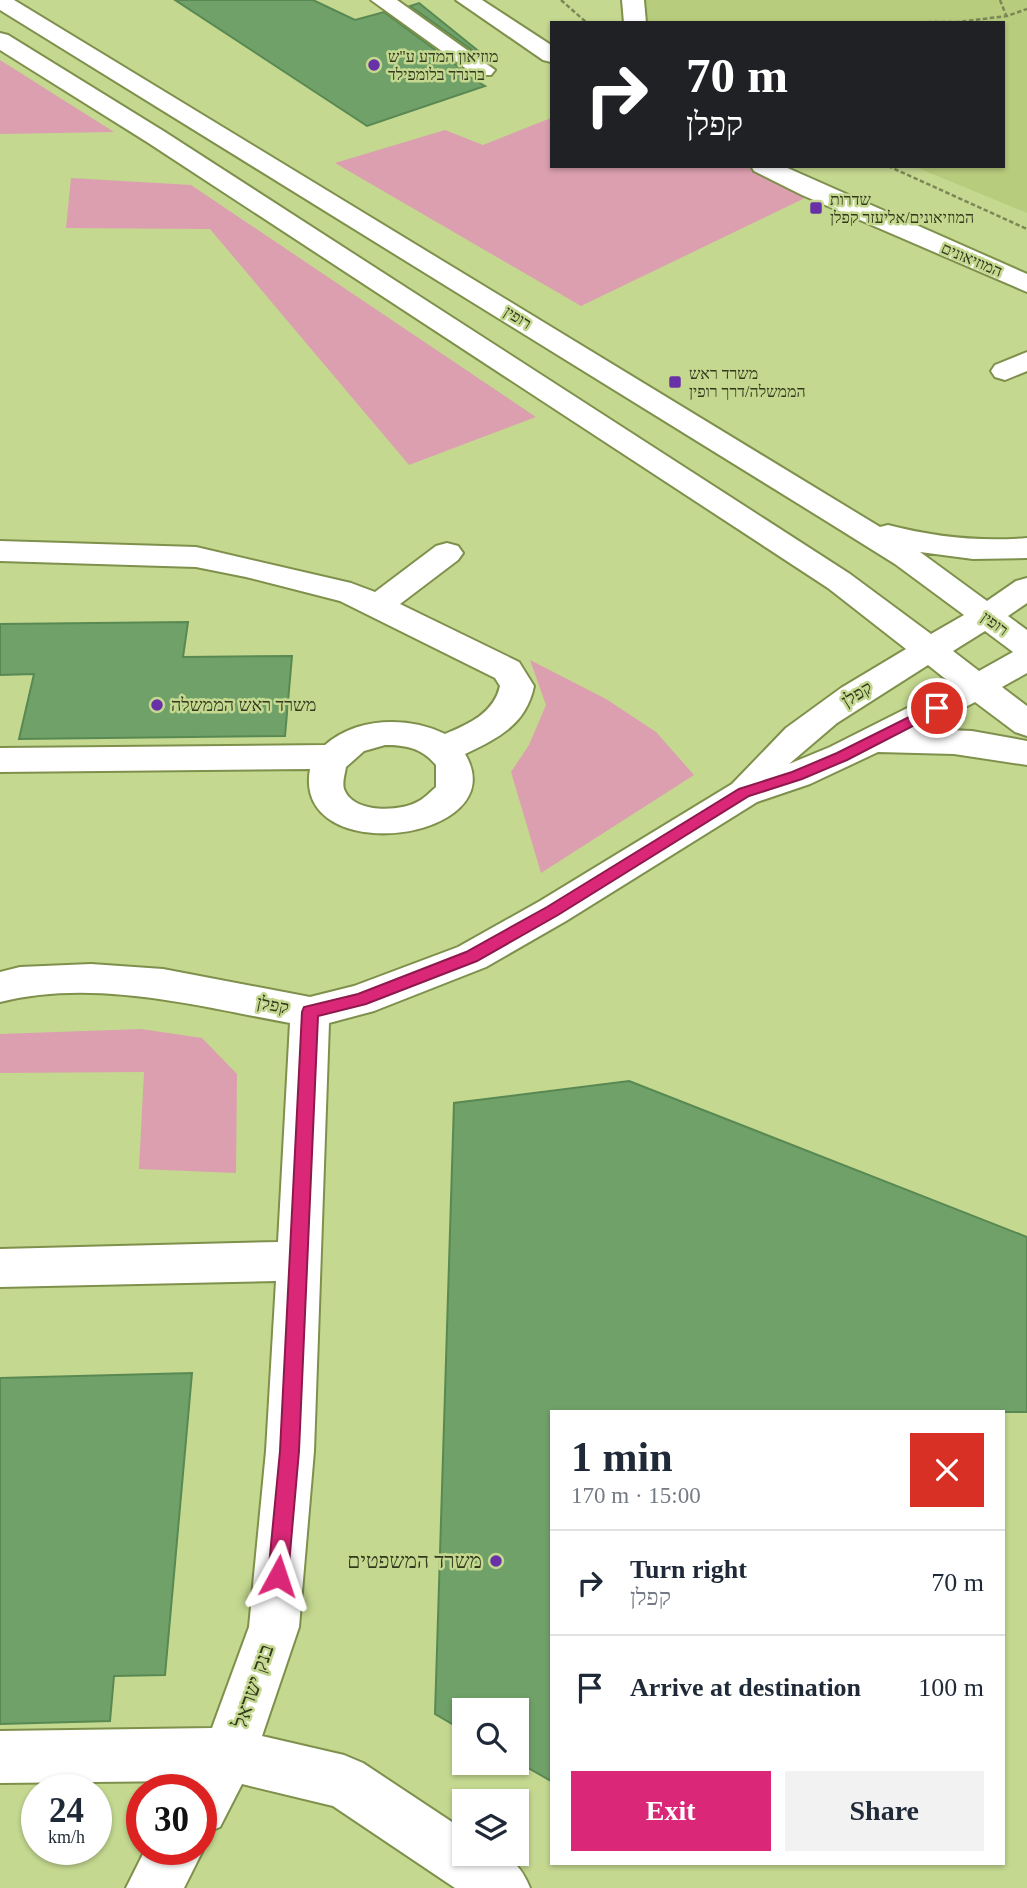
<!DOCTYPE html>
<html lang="en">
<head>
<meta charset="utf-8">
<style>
	:root { --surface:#fff; --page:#f2f2f3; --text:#1f2937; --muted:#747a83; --line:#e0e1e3; --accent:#db2777 }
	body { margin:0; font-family:"Times New Roman",Heebo,serif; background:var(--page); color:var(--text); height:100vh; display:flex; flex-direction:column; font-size:26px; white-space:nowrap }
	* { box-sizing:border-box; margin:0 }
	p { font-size:23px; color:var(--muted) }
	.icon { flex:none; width:38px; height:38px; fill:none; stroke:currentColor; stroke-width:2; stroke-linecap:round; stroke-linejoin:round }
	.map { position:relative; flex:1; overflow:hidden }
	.side { position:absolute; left:550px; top:1410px; width:455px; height:455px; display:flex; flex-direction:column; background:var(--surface); border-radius:0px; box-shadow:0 2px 5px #0004 }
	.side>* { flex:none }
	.top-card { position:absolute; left:550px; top:21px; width:455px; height:147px; border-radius:0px; box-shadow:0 2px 5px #0004; background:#202124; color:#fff; overflow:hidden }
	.controls { position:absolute; left:452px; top:1698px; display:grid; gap:14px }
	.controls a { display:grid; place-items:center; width:77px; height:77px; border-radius:0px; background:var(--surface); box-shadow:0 2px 5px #0004; font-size:35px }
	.speed { position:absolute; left:21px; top:1774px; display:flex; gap:14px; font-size:35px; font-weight:700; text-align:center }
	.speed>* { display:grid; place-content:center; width:91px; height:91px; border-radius:50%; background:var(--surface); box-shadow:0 2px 5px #0004; line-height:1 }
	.speed small { font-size:18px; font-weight:400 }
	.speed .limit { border:10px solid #d22; background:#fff; color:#111 }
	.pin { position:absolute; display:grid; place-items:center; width:60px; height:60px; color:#fff; margin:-30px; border:4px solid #fff; border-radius:50%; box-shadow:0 2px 7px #0007 }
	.me { position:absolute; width:77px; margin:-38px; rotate:5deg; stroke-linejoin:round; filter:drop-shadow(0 0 5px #0008) }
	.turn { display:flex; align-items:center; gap:24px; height:147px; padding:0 21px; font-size:32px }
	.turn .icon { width:91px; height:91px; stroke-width:2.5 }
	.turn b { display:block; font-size:49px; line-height:60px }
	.round { display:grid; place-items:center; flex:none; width:74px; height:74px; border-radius:0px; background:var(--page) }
	.head { display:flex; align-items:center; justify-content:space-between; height:119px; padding:0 21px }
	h1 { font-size:42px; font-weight:700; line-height:52px }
	.cta { display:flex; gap:14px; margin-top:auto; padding:14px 21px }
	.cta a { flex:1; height:80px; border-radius:0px; background:var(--accent); color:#fff; font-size:28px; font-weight:700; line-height:80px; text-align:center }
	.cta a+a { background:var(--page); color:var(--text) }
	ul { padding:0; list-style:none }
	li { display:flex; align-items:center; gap:21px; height:105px; padding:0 21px; border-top:2px solid var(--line) }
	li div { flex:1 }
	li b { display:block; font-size:26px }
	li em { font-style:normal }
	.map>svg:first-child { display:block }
	.built { fill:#b7cc7c }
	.green { fill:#db9faf }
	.building { fill:#70a168; stroke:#598952; stroke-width:2 }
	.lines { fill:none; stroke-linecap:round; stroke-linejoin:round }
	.minor-casing { stroke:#7e904b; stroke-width:4 }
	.path { stroke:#7b8856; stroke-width:2.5; stroke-dasharray:4.5 2.5; stroke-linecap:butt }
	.minor { fill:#fff; fill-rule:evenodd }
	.route { fill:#db2777; stroke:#8e194d; stroke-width:2 }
	.poi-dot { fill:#6931a7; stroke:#c4d890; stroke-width:2.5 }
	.labels { text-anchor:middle; stroke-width:5; stroke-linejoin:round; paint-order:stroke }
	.far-poi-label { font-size:16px; fill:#32391c; stroke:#c4d890; text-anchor:start }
	.far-street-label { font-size:16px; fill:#32391c; stroke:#c4d890 }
	.street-label { font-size:18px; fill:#32391c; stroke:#c4d890 }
	.poi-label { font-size:18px; fill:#32391c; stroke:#c4d890; text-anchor:start }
	.near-poi-label { font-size:21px; fill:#32391c; stroke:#c4d890; text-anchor:end }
	.near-street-label { font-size:21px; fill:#32391c; stroke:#c4d890 }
</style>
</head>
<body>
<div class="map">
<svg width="1027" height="1888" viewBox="0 0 1027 1888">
	<rect width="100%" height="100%" fill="#c4d890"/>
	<path class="built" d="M639,0H1027V213L913,166H1003V23H643Z"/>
	<g class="green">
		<path d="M0,60L114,132L0,134Z"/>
		<path d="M551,118V166H745L807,197L581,306L335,163L445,130L483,145Z"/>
		<path d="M71,178L191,185L536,417L409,465L210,229L66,228Z"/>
		<path d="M530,660L606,699L656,732L694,775L541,873L511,772L529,745L546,705Z"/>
		<path d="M141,1029L202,1038L237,1074L236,1173L139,1169L144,1072L0,1073V1034Z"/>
	</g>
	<g class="building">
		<path d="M175,0H313L355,20L384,12L460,68L456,69L485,86L367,126Z"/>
		<path d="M419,3L492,62H489L410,6Z"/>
		<path d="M188,622L183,657L292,656L285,736L19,739L34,674L0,675V624Z"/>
		<path d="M629,1081L1027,1237V1412H551V1781L516,1761V1710H464V1731L435,1714L454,1103Z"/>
		<path d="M192,1373L165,1675L114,1676L110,1721L0,1724V1378Z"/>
	</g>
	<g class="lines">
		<g class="minor-casing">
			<g id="minor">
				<path d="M0,0H14L880,527L888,525C935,537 979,542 1027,538V558L973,559L920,552L987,601L1016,581L1027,578V603L1008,616L1027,630V673L1002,687L1027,706V736L1015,732L975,702L924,729L972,731L1027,741V765L954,754L878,752L810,784L757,802L566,921L486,967L374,1011L329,1023L314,1451L299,1627L262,1736L344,1755L363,1763L464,1830V1853C499,1853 516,1853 530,1888H455L333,1806L242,1784L220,1827L201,1835V1790H182L186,1781L0,1783V1731L212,1728L249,1627L266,1451L276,1281L0,1287V1249L278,1242L290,1023C197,1006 94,978 0,1002V972L20,967L91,964L163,969L310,997L354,986L458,947L540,901L732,784L786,728L841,688L906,649L828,588L147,142L0,50V33L8,35L165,132L850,574L931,634L964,615L895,564L831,524L0,10ZM985,631L1013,652L979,671L953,651ZM928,665L953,685L830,747L789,764L837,723Z"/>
				<path d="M371,0H397L495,70L491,75H475Z"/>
				<path d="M456,0H482L551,45V62L543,60Z"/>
				<path d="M622,0H644L646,23H624Z"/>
				<path d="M751,166H783L1027,274V292L802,195L754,171Z"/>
				<path d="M1027,352V371L1005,380L995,377L991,371L995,365Z"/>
				<path d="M0,541L196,547L351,583L375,592L436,546L447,543L458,546L463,553L458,560L400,604L519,662L534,686C526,725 498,738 465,754C517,841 291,871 310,769L0,772V748L325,745C357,717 408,716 445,734C469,724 494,713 500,686L495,678L340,601L246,577L196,567L0,561ZM385,745C406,745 422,748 436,765V787C431,791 425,798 419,801C401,812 353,814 344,789C342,782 345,774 346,767L364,751Z"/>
				<path d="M201,1845L203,1850L184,1888H126L145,1850H201Z"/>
			</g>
		</g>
		<g class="path">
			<path d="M561,0L587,23"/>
			<path d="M1000,0L1006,15"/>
			<path d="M724,23L958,22L1007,16L1027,9"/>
			<path d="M888,166L1027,229"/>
		</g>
		<use href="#minor" class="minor"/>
	</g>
	<path class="route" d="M937,703L942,704V711L847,760L802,779L749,796L558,915L477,961L366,1004L318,1016L299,1451L288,1576L285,1583L278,1586L271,1583L268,1576L280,1451L302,1012L304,1007L358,994L466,952L547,907L739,789L792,772L837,753Z"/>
	<g class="poi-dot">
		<circle cx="374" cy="65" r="7"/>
		<rect x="809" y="201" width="14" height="14" rx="3.5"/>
		<rect x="668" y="375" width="14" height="14" rx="3.5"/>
		<circle cx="157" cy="705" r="7"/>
		<circle cx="496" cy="1561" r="7"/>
	</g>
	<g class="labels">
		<g class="far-poi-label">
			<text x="388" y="62">מוזיאון המדע ע"ש<tspan x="388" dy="18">ברנרד בלומפילד</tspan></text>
			<text x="830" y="205">שדרות<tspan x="830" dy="18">המוזיאונים/אליעזר קפלן</tspan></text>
			<text x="689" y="379">משרד ראש<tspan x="689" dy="18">הממשלה/דרך רופין</tspan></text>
		</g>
		<g class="far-street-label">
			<text transform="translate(972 259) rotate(23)" y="6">המוזיאונים</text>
			<text transform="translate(518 317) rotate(32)" y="6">רופין</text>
			<text transform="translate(995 623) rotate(36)" y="6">רופין</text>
		</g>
		<g class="street-label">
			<text transform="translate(857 694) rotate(-31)" y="6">קפלן</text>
			<text transform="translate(273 1005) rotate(11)" y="6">קפלן</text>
		</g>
		<g class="poi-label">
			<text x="171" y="711">משרד ראש הממשלה</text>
		</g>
		<g class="near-poi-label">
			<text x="482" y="1568">משרד המשפטים</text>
		</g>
		<g class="near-street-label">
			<text transform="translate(253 1686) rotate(-71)" y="7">בנק ישראל</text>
		</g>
	</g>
</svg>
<div class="controls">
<a><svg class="icon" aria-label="search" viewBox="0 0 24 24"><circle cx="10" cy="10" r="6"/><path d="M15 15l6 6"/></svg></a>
<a><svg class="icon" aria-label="layers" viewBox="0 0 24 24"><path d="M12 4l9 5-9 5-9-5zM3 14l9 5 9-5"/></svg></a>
</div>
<div class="speed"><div>24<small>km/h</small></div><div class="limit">30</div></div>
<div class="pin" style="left:937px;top:708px;background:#d93025"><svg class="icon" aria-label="arrive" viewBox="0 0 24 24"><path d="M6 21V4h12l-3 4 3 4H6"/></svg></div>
<svg class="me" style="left:278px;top:1576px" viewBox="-20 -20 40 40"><path d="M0-17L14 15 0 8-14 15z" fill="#db2777" stroke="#fff" stroke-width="4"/></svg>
<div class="top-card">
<div class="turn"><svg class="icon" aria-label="right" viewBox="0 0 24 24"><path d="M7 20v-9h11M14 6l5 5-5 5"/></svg><div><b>70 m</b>קפלן</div></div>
</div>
<section class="side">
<div class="head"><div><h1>1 min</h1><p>170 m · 15:00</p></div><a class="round" style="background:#d93025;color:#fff"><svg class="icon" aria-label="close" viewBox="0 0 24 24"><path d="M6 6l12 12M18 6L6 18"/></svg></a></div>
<ul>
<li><svg class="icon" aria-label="right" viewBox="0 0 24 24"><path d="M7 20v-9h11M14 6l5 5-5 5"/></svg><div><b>Turn right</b><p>קפלן</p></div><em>70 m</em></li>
<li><svg class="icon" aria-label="arrive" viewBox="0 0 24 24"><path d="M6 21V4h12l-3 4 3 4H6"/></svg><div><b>Arrive at destination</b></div><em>100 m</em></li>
</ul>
<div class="cta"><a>Exit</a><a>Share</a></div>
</section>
</div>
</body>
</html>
